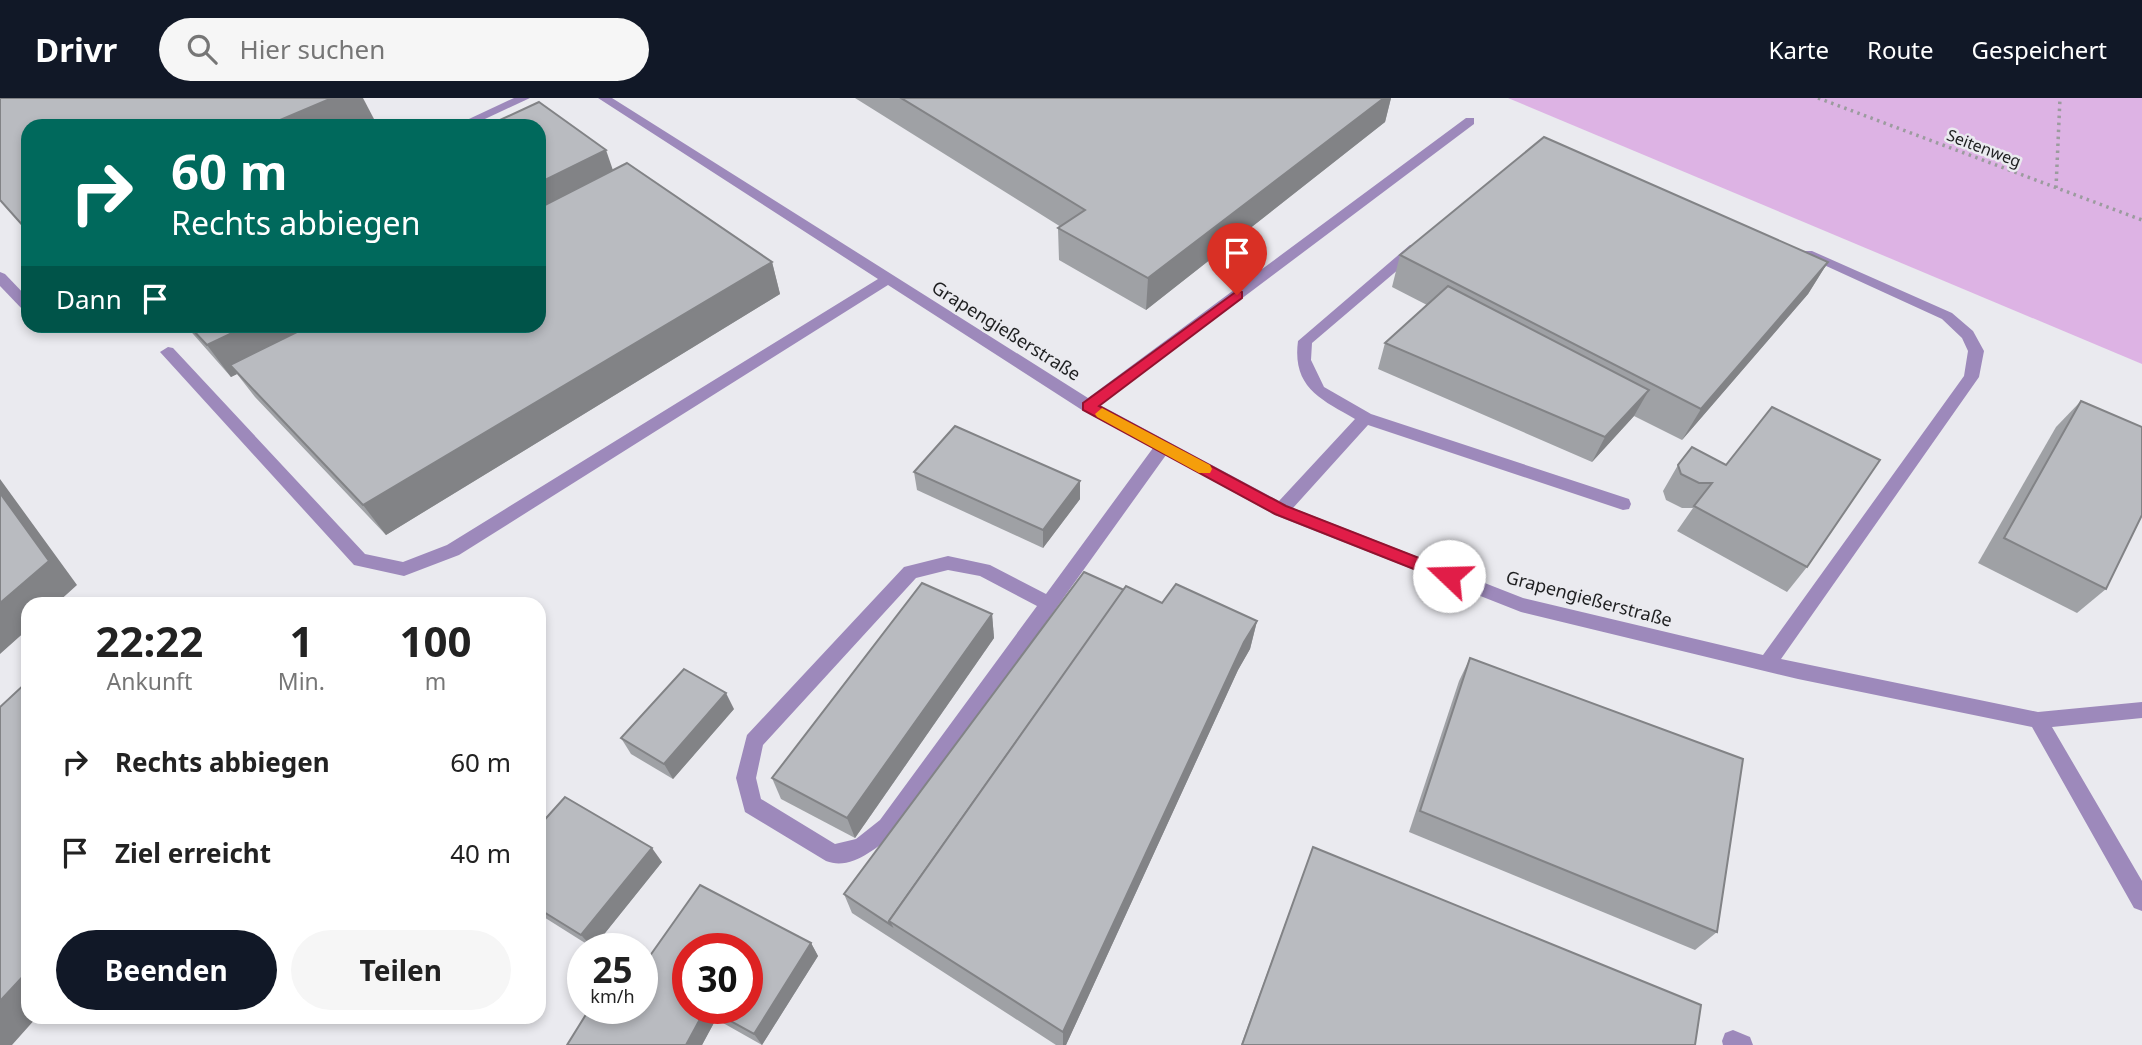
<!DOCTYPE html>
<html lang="de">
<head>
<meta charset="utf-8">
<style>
	:root { --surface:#fff; --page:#f6f6f6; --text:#222; --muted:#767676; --accent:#111827 }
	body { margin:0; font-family:"Noto Sans",sans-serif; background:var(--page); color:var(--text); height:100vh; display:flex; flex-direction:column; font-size:26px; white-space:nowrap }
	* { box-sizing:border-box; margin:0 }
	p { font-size:23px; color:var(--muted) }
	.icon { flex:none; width:38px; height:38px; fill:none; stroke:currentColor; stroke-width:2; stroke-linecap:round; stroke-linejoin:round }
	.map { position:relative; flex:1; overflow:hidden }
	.panel { position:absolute; left:21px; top:499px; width:525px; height:427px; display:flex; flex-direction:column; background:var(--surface); border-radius:21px; box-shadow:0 4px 10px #0003 }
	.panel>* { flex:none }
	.hud { position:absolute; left:21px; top:21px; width:525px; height:214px; border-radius:21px; box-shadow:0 4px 10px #0003; background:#00695c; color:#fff; overflow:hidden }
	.speed { position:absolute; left:567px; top:835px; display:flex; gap:14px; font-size:35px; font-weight:700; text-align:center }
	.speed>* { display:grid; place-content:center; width:91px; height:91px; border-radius:50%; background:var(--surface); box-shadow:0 4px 10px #0003; line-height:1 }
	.speed small { font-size:18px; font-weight:400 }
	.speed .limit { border:10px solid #d22; background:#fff; color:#111 }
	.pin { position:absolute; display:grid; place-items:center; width:60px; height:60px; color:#fff; margin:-72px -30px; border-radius:50% 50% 50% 0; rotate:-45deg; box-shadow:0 0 7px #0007 }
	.pin .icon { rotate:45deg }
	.me { position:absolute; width:77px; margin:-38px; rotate:291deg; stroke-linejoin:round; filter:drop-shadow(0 0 5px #0008) }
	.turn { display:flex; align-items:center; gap:24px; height:147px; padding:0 35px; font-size:32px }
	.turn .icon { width:91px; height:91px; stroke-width:2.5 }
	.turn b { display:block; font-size:49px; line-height:60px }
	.then { display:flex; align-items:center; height:66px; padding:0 35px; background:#0003; gap:14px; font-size:26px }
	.eta { display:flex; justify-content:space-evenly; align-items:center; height:119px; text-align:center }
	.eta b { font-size:42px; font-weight:700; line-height:49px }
	.cta { display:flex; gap:14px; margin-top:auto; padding:14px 35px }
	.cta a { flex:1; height:80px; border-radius:42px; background:var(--accent); color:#fff; font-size:28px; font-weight:700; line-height:80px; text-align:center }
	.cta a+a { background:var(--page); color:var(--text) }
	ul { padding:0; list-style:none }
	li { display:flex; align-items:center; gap:21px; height:91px; padding:0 35px }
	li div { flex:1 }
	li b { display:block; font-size:26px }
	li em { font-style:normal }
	header { display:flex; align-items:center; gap:42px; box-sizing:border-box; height:98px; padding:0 35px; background:var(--accent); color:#fff }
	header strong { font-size:33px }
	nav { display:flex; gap:38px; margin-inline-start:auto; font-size:24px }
	.search { width:490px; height:63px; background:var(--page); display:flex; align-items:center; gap:18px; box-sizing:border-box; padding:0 24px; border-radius:38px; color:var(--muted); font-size:26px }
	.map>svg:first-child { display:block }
	.green { fill:#ddb3e4 }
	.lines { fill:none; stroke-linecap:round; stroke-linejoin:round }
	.path { stroke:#9b9b9e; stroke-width:3.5; stroke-dasharray:2.5 4.5; stroke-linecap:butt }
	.minor { fill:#9d89bb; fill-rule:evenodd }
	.wall { fill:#9fa1a5 }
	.shaded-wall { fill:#828386 }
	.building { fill:#b9bbc0; stroke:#828386; stroke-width:2 }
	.route { fill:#e11d48; stroke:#92132f; stroke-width:2 }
	.slow { fill:#f59e0b }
	.labels { text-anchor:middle; stroke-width:5; stroke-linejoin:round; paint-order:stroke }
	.far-street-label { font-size:16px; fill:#1e1f20; stroke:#eaeaef }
	.street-label { font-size:18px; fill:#1e1f20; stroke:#eaeaef }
</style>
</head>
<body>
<header>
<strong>Drivr</strong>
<div class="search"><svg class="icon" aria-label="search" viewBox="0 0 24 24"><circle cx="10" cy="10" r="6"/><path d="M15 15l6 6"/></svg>Hier suchen</div>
<nav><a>Karte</a><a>Route</a><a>Gespeichert</a></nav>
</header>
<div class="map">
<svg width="2142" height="947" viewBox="0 0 2142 947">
	<rect width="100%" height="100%" fill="#eaeaef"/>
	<path class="green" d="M1508,0H2142V266Z"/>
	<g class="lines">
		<g class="path">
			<path d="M1818,0L2142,122"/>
			<path d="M2056,90L2060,0"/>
		</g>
		<g class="minor">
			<path d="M514,0H530L470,28H454Z"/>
			<path d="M598,0H612L1088,300L1466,20H1474V26L1100,307L1279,403L1355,321C1320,301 1292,289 1298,243L1410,147H1420V153L1312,245L1311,262L1324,289L1371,316L1629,401L1631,406L1629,411L1623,412L1368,327L1293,410L1523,500L1763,557L1964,278L1968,253L1962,240L1942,221L1800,156L1802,153H1812L1952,215L1973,233L1984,253L1979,279L1781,561L2038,614L2142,604V620L2052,629L2142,783V813L2134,810L2032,629L1798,581L1521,514L1275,417L1166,357L894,736C876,750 851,773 826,763L745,714L736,680L747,637L904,469L948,458L990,467L1046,496L1153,350L1082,312L888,187L459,457L404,478L354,467L160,254L168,249L173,250L365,456L403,464L447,447L878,181ZM948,472L980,478L1037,508L880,722L856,741L835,746L761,701L756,680L763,647L916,480Z"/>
			<path d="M0,174L5,176L28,200V214L23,212L0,188Z"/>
			<path d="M1733,932L1750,939L1753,947H1723L1722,943L1725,935Z"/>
		</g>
	</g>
	<g class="wall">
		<path d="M855,0H1391L1385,24L1146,212L1059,162L1058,130L1061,129Z"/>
		<path d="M613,72L772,164L780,196L386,437L255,299L237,276L231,279L186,228H539Z"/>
		<path d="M1400,157L1828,164L1808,196L1682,342L1634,318L1592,364L1378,271L1385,245L1427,207L1392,189Z"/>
		<path d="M2081,303L2106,491L2077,515L1978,465L2056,329Z"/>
		<path d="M1692,349L1807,469L1787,494L1677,433L1693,410H1682L1666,402L1663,393L1678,367Z"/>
		<path d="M914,374L1080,401L1043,450L917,392Z"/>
		<path d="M1124,492L1162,505L1257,523L1250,551L1238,572L1066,947H1056L852,815L844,796Z"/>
		<path d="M992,516L994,540L855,740L781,701L772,680Z"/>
		<path d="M1470,560L1717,834L1695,852L1409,734L1459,583Z"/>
		<path d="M734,611L673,681L631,656L621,640Z"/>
		<path d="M539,728L662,764L593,850L539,816Z"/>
		<path d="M1313,749L1695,947H1241Z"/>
		<path d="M811,845L818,858L762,947L716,921L702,947H567Z"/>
	</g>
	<g class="shaded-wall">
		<path d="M332,0H363L374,21L357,28H266Z"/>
		<path d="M1384,0H1391L1385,24L1146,212L1148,180Z"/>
		<path d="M606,52L617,84L539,123V85Z"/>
		<path d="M772,164L780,196L386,437L363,407Z"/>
		<path d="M1828,164L1808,196L1682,342L1701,311Z"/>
		<path d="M247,228H333L230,267L237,276L231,279L207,247Z"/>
		<path d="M1649,292L1634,318L1592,364L1605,339Z"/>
		<path d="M0,381L77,487L56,506H28V531L0,556Z"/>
		<path d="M1080,383V401L1043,450V432Z"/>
		<path d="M992,516L994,540L855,740L847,720Z"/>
		<path d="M1257,523L1250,551L1238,572L1066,947H1063V934L1244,544Z"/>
		<path d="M726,595L734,611L673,681L664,666Z"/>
		<path d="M652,750L662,764L593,850L581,837Z"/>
		<path d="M811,845L818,858L762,947L754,936Z"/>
		<path d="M28,873V919H37L12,947H0V903Z"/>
		<path d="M706,910L716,921L702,947H686Z"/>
	</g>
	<g class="building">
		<path d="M0,0H332L266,28H28V129L25,130L0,102Z"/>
		<path d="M901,0H1384L1148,180L1058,130L1085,112Z"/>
		<path d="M539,4L606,52L539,85V28H487Z"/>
		<path d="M1544,39L1828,164L1701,311L1400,157Z"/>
		<path d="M627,65L772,164L363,407L230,267L309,228H539V110Z"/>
		<path d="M1448,188L1649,292L1605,339L1385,245Z"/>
		<path d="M189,228H247L207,247Z"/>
		<path d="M2081,303L2142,329V417L2106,491L2004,440Z"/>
		<path d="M1772,309L1880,362L1807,469L1694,408L1712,385H1699L1681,376L1678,367L1692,349L1726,367Z"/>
		<path d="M955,328L1080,383L1043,432L914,374Z"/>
		<path d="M0,395L49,463L0,505Z"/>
		<path d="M1084,474L1124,492L889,823L891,827L844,796Z"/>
		<path d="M922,485L992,516L847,720L772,680Z"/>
		<path d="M1176,486L1257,523L1244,544L1063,934L889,823L1126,488L1162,505Z"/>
		<path d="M1470,560L1743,661L1717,834L1420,713Z"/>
		<path d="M684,571L726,595L664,666L621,640Z"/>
		<path d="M28,583V873L0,903V609Z"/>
		<path d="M565,699L652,750L581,837L539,811V728Z"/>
		<path d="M1313,749L1701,907L1695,947H1242Z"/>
		<path d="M700,787L811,845L754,936L707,910H747V850H688V910H706L686,947H567L590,910H642V869Z"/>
	</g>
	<path class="route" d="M1237,193L1242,194V200L1099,308L1286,408L1455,474L1457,478L1455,483H1444L1275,416L1083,312V305Z"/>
	<path class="slow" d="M1102,310L1210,367L1212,371L1210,375H1199L1097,319L1095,316Z"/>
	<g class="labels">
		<g class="far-street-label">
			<text transform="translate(1984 50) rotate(21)" y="6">Seitenweg</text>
		</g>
		<g class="street-label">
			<text transform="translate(1006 233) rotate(32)" y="6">Grapengießerstraße</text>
			<text transform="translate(1589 501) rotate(15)" y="6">Grapengießerstraße</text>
		</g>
	</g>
</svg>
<div class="speed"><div>25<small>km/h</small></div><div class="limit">30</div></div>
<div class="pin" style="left:1237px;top:197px;background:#d93025"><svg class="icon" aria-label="arrive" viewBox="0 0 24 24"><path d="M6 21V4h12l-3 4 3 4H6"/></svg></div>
<svg class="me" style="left:1449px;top:478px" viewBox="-20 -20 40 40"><circle r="19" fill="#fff"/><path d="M0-13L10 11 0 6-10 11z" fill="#e11d48"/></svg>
<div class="hud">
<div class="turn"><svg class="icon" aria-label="right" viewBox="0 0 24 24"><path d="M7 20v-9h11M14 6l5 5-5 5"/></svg><div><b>60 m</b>Rechts abbiegen</div></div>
<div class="then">Dann<svg class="icon" aria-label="arrive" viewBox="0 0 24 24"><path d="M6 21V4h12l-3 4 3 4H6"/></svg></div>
</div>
<section class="panel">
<div class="eta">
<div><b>22:22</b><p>Ankunft</p></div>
<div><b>1</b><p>Min.</p></div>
<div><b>100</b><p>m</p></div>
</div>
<ul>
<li><svg class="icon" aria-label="right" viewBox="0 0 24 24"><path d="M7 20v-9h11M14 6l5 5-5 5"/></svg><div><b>Rechts abbiegen</b></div><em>60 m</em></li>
<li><svg class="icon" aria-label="arrive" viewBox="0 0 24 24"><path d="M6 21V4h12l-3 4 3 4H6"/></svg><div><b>Ziel erreicht</b></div><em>40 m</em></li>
</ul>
<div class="cta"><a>Beenden</a><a>Teilen</a></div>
</section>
</div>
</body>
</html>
